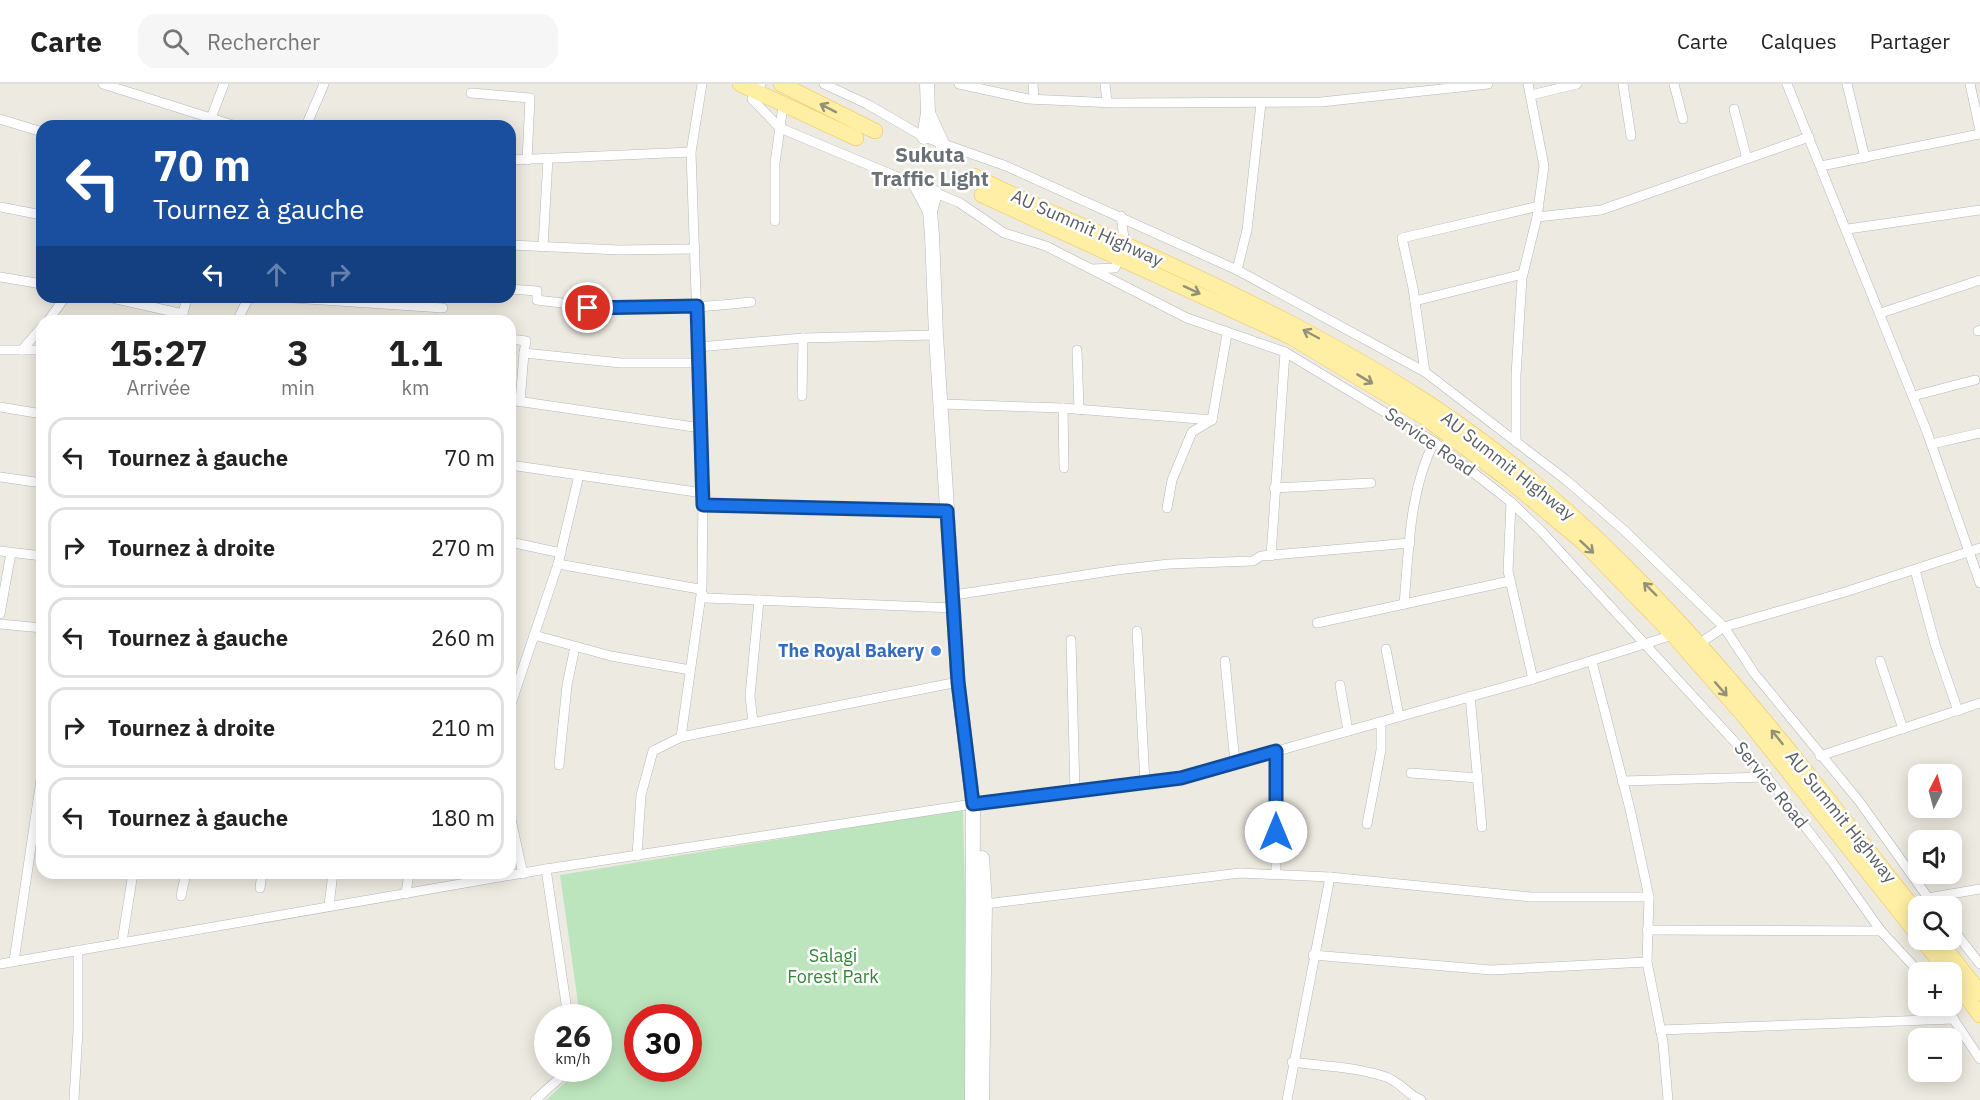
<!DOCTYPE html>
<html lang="fr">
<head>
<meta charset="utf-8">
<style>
	:root { --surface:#fff; --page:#f6f6f6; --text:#222; --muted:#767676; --line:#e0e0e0 }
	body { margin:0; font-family:"IBM Plex Sans",sans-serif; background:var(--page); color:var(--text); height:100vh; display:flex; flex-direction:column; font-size:22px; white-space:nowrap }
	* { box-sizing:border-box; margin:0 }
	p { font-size:20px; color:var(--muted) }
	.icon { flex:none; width:33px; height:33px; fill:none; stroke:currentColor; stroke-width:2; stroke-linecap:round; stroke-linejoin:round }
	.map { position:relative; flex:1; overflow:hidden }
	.side { position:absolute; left:36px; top:231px; width:480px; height:564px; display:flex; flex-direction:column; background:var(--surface); border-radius:18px; box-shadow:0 3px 15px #0003 }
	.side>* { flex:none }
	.hud { position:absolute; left:36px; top:36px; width:480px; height:183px; border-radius:18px; box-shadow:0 3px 15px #0003; background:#1a4fa0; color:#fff; overflow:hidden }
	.needle { width:39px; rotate:6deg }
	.fabs { position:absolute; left:1908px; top:680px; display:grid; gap:12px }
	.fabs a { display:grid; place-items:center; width:54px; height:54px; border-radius:12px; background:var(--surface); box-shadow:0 3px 15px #0003; font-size:30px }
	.speed { position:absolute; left:534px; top:920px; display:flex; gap:12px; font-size:30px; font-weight:700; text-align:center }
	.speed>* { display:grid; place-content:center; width:78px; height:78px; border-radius:50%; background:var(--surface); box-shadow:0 3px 15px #0003; line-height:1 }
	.speed small { font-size:15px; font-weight:400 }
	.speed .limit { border:9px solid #d22; background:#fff; color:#111 }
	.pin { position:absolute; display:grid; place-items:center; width:51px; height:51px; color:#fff; margin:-26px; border:3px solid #fff; border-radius:50%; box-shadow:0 2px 6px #0007 }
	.me { position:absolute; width:66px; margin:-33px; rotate:0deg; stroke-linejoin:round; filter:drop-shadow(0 0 4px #0008) }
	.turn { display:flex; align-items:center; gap:21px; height:126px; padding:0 18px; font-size:27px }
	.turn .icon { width:78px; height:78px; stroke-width:2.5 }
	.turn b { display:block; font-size:42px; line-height:51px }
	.lanes { display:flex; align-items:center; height:57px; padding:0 18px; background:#0003; justify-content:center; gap:30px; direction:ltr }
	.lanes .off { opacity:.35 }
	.eta { display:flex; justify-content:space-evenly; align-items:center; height:102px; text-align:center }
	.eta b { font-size:36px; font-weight:700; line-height:42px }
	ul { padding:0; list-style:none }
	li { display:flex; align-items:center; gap:18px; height:81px; margin:0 12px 9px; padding:0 6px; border:3px solid var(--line); border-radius:18px }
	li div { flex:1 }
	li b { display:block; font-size:22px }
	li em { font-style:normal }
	header { display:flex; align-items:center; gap:36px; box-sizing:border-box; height:84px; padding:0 30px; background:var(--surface); border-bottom:2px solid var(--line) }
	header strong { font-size:28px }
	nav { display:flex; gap:33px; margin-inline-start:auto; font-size:21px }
	.search { width:420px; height:54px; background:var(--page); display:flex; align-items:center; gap:15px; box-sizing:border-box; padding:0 21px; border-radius:18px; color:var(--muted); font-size:22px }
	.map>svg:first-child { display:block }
	.green { fill:#bde5bd; fill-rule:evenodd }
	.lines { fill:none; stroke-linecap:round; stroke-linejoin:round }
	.street-casing { stroke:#b4b7bc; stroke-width:10 }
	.secondary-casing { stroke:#b5b8be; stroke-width:15 }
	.primary-casing { stroke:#f2c355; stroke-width:16 }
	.street { stroke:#fff; stroke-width:9 }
	.secondary { stroke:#fff; stroke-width:14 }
	.primary { stroke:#ffefa4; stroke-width:15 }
	.oneway { stroke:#949179 }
	.route-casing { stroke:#114b97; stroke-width:15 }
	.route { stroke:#1a73e8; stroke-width:10 }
	.shop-dot { fill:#3f7fe0; stroke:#fff; stroke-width:2 }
	.labels { text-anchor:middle; stroke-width:5; stroke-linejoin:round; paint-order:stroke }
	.street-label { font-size:18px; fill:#5a5e62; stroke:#fff }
	.shop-label { font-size:18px; font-weight:bold; fill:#366cbe; stroke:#fff; text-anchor:end }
	.park-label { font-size:18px; fill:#348637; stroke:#fff }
	.quarter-label { font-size:21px; font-weight:bold; fill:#6b7074; stroke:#fff }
</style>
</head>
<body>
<header>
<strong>Carte</strong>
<div class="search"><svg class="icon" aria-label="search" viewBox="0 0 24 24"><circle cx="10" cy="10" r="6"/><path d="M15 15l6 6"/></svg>Rechercher</div>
<nav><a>Carte</a><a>Calques</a><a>Partager</a></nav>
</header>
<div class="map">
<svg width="1980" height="1016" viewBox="0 0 1980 1016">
	<rect width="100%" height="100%" fill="#edeae1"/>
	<path class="green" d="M963,725L970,1016H546L581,984H598V933H580L560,791ZM638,933H688V984H638Z"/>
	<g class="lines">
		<g class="street-casing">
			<g id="street">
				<path d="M103,0L236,42"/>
				<path d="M761,0L752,15L780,44L960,119L1004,149L1046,162L1187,234L1285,268L1434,358L1511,418L1542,448L1767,693L1830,775L1881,847L1919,888"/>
				<path d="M824,0L867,20L924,53L1006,82L1237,186L1425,288L1566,396L1626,448L1724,543L1754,589L1859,717L1934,822"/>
				<path d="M959,0L1028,15L1114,19L1321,18L1488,0"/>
				<path d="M1033,0L1034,15"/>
				<path d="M1105,0L1107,18"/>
				<path d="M1623,0L1631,52"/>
				<path d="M1674,0L1683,35"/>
				<path d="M1787,0L1927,348L1980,499"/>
				<path d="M1847,0L1865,74"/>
				<path d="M1970,0L1980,46"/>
				<path d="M471,9L530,14L527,76"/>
				<path d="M1531,11L1577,0"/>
				<path d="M1734,25L1747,75"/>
				<path d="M0,35L42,48"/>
				<path d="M208,42L224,0"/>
				<path d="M306,42L324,0"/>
				<path d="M510,76L691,68"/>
				<path d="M1821,82L1980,50"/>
				<path d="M0,123L42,131"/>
				<path d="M1537,133L1601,126L1809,53"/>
				<path d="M775,137V79L783,22"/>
				<path d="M1848,145L1980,126"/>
				<path d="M510,161L619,166L695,165"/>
				<path d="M543,163L548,74"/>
				<path d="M1092,185L1115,184L1125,161L1121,132"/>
				<path d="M1237,186L1247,146L1261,19"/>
				<path d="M0,193L42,200"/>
				<path d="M510,205L537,207V216C611,226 676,227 751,218"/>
				<path d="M108,213L183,230L187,213"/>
				<path d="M278,213L443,224"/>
				<path d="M1415,217L1523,190"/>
				<path d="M1881,229L1980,196"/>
				<path d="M48,237L65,213"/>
				<path d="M237,237L249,213"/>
				<path d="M1978,247L1980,246"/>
				<path d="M510,255L526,257L524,269L621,279H699"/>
				<path d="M698,263L803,254L936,251"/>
				<path d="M0,266H42"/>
				<path d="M22,266L42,243"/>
				<path d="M1077,266L1079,326"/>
				<path d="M1425,288L1413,204L1402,154L1539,122"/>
				<path d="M802,312L803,254"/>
				<path d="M1913,312L1975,296"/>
				<path d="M510,316L701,344"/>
				<path d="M520,318L524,269"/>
				<path d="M942,320L1063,324L1212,336"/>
				<path d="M0,323L42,330"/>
				<path d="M1063,324L1064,384"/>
				<path d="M1516,358V291L1522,194L1537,133L1544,82L1528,0"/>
				<path d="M1932,360L1980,349"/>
				<path d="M510,381L703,409"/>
				<path d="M0,393L42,399"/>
				<path d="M1274,404L1371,399"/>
				<path d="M1511,418L1508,487L1533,595"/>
				<path d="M703,421L947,427"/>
				<path d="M1167,424L1172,396L1192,348L1212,336L1227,250"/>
				<path d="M510,458L561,469"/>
				<path d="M0,467L42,472"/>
				<path d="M1271,472L1285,268"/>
				<path d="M558,480L699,505L705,514L954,524"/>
				<path d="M1915,486L1935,560L1958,627"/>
				<path d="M954,511L1117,486L1169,480L1253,477L1261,472L1410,459"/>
				<path d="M1404,520C1409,465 1409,408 1434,358"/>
				<path d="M0,530L11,469"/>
				<path d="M1317,539L1510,497"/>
				<path d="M0,540L42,544"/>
				<path d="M1137,547L1145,699"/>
				<path d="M534,551L611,572L690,586"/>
				<path d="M1071,556L1075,707"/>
				<path d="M1700,559L1724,543L1845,508L1980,464"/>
				<path d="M1386,565L1399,632"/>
				<path d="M1225,577L1235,679"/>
				<path d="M1880,577L1903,645"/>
				<path d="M1592,578L1630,725L1649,813L1647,878L1663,958L1668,1016"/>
				<path d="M1340,601L1348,647"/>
				<path d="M1470,612L1482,743"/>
				<path d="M510,623L558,480L579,391"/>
				<path d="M753,638L750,612L759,516"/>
				<path d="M681,653L702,504L703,409L691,68L702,0"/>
				<path d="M1276,667V789"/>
				<path d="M1820,672L1980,619"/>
				<path d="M559,681L567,601L575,563"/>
				<path d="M1411,689L1478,694"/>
				<path d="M1622,697L1767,693"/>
				<path d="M510,731L523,790"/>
				<path d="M1367,740L1381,666V638"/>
				<path d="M637,772L641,711L653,667L681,653L958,598"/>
				<path d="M546,785L568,933"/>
				<path d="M260,804L262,789"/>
				<path d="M406,810L409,789"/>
				<path d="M181,812L186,789"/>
				<path d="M1928,814L1980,805"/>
				<path d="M985,820L1240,789L1330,793L1531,813H1649"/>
				<path d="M329,821L333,789"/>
				<path d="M1952,844L1980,880"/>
				<path d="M1647,846L1881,847"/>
				<path d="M122,858L133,789"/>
				<path d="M1313,871L1491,886L1647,878"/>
				<path d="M14,877L42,689"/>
				<path d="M0,880L546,785L973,720L1181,694L1533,595L1673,551"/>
				<path d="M1944,921L1980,975"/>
				<path d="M1660,946L1954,935"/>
				<path d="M1292,978C1323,982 1357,983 1386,993C1400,998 1408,1011 1421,1016"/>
				<path d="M74,1016L78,946V866"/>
				<path d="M535,1016L571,984"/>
				<path d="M1287,1016L1330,793"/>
			</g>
		</g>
		<g class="secondary-casing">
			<g id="secondary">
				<path d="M928,29L943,62"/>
				<path d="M924,53L928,29L927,0"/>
				<path d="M916,101L930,127L932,151L936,251L958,598L973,720L972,1016"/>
				<path d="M930,127L935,109"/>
				<path d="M982,774L985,820L982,1016"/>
			</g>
		</g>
		<g class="primary-casing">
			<g id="primary">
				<path d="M740,0L856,54"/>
				<path d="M781,0L875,47"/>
				<path d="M974,92C1031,121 1089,144 1147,170C1244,214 1339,261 1428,319C1629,451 1772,644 1918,830"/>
				<path d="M982,111L1291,253L1424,333L1510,397L1584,459L1673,551L1745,633L1918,851"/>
				<path d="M1922,855L1948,888"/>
				<path d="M1938,855L1980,909"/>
				<path d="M1952,893L1980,931"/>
			</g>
		</g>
		<use href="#street" class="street"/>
		<use href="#secondary" class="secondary"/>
		<use href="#primary" class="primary"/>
	</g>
	<defs><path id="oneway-shaft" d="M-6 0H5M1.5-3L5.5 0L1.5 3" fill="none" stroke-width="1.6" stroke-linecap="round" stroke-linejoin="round" transform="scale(1.5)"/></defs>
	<g class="oneway">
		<use href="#oneway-shaft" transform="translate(828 24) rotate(-153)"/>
		<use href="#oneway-shaft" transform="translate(1192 206) rotate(25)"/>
		<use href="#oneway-shaft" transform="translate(1311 250) rotate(-152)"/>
		<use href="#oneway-shaft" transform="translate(1365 295) rotate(31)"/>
		<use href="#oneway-shaft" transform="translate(1587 463) rotate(43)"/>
		<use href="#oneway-shaft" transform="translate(1650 505) rotate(-135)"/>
		<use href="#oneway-shaft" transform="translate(1721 605) rotate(49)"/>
		<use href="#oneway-shaft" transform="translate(1777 653) rotate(-129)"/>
	</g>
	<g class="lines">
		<g class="route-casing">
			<path id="route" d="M588,224L697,222L703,421L947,427L958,598L973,720L1181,694L1276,667V748"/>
		</g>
		<use href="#route" class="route"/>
	</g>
	<circle class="shop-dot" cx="936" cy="567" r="6"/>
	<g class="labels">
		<g class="street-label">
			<text transform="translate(1087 144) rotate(24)" y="6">AU Summit Highway</text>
			<text transform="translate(1430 358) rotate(35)" y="6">Service Road</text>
			<text transform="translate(1508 382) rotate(38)" y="6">AU Summit Highway</text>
			<text transform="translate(1771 701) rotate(51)" y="6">Service Road</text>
			<text transform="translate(1841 733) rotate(51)" y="6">AU Summit Highway</text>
		</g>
		<g class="shop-label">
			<text x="924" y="573">The Royal Bakery</text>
		</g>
		<g class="park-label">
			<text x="833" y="878">Salagi<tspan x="833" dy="21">Forest Park</tspan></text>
		</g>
		<g class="quarter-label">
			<text x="930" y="78">Sukuta<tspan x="930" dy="24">Traffic Light</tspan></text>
		</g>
	</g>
</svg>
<div class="fabs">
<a><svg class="needle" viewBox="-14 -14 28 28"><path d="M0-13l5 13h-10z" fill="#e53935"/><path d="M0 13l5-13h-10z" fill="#767676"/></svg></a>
<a><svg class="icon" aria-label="sound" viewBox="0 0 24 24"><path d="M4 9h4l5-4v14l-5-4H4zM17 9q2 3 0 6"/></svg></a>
<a><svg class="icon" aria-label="search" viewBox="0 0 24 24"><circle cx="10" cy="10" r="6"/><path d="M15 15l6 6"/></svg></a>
<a>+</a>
<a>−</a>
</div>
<div class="speed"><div>26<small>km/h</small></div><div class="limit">30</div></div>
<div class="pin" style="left:588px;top:224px;background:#d93025"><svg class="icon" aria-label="arrive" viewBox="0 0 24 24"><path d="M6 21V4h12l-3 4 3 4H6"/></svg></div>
<svg class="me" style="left:1276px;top:748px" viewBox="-20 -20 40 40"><circle r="19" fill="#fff"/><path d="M0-13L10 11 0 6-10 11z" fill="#1a73e8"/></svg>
<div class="hud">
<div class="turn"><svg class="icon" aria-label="left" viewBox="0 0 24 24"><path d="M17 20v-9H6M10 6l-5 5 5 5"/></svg><div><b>70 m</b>Tournez à gauche</div></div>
<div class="lanes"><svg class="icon" aria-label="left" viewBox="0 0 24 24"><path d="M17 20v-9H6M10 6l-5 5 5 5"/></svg><svg class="icon off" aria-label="ahead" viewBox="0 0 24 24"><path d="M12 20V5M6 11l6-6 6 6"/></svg><svg class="icon off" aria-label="right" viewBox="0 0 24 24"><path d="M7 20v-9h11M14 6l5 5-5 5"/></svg></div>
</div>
<section class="side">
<div class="eta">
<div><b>15:27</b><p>Arrivée</p></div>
<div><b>3</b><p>min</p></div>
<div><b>1.1</b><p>km</p></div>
</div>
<ul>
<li><svg class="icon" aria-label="left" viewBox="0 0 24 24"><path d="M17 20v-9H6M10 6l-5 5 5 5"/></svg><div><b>Tournez à gauche</b></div><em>70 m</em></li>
<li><svg class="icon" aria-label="right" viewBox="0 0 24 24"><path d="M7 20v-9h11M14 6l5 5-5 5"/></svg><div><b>Tournez à droite</b></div><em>270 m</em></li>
<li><svg class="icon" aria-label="left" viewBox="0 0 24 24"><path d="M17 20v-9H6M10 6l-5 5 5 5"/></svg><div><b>Tournez à gauche</b></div><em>260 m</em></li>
<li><svg class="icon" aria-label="right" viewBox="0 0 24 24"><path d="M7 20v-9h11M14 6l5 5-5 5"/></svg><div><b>Tournez à droite</b></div><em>210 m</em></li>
<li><svg class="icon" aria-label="left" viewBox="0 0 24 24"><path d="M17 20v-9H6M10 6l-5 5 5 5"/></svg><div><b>Tournez à gauche</b></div><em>180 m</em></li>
</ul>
</section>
</div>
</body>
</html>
